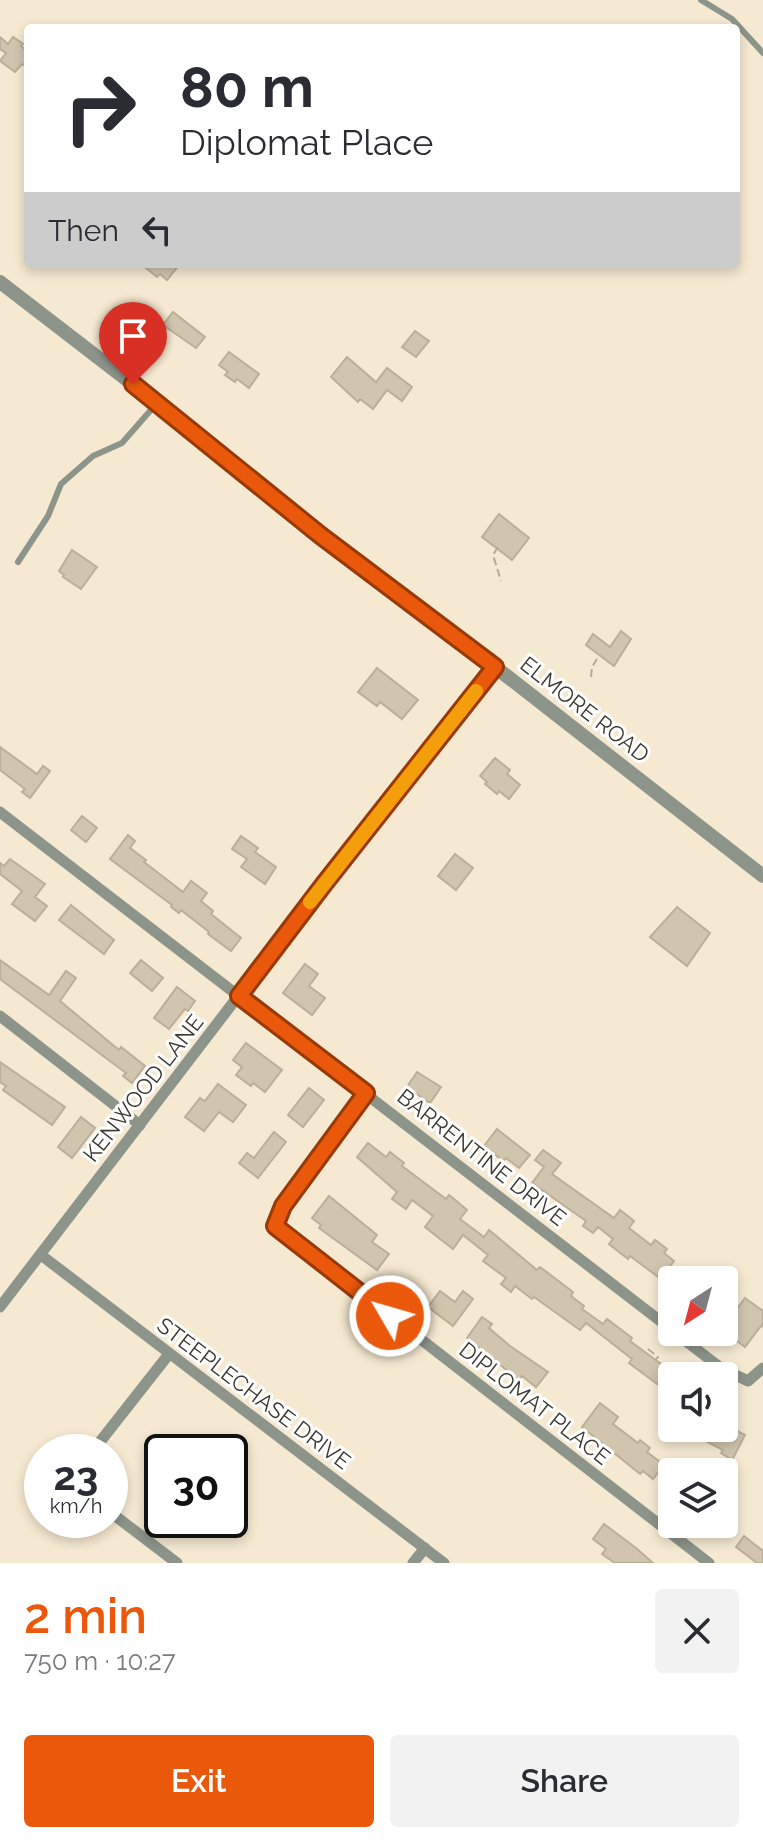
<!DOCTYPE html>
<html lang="en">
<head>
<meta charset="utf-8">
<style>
	:root { --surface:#fff; --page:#f2f2f3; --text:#2b2b33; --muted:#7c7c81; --accent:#ea580c }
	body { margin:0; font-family:Raleway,sans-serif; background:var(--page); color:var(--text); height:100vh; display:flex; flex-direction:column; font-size:30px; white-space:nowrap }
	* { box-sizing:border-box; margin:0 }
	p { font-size:26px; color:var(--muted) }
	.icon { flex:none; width:44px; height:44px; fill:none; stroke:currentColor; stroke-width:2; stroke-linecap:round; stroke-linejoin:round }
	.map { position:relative; height:1563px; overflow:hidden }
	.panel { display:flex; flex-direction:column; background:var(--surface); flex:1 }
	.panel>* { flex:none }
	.guide { position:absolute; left:24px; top:24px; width:716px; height:244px; border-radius:8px; box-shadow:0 4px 12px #0003; background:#fff; color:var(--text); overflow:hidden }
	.needle { width:52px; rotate:216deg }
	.buttons { position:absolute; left:658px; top:1266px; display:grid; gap:16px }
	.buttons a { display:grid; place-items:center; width:80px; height:80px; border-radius:8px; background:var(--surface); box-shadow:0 4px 12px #0003; font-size:40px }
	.speed { position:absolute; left:24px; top:1434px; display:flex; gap:16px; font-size:40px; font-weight:700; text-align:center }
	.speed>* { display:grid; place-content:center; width:104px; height:104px; border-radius:50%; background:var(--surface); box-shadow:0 4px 12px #0003; line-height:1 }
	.speed small { font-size:20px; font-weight:400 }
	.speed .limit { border:4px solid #111; border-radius:12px; background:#fff; color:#111 }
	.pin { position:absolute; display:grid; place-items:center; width:68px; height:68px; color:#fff; margin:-82px -34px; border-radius:50% 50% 50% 0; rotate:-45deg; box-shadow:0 0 8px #0007 }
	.pin .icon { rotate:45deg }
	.me { position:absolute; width:88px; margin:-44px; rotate:308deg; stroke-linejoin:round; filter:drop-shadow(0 0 6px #0008) }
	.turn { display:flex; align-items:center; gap:28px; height:168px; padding:0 24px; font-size:36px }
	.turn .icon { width:104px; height:104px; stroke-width:2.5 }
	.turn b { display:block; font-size:56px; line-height:68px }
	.then { display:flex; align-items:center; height:76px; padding:0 24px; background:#0003; gap:16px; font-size:30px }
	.round { display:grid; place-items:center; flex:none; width:84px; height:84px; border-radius:8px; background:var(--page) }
	.headline { display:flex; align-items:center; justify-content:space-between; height:136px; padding:0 24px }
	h1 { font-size:48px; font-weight:600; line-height:60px; color:var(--accent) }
	.cta { display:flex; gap:16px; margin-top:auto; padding:16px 24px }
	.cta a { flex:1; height:92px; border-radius:8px; background:var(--accent); color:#fff; font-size:32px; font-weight:600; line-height:92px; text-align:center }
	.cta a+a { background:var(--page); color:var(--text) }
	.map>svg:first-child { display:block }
	.building { fill:#d2c5ae; stroke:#bbaf98; stroke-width:2 }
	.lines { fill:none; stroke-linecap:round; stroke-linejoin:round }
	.path { stroke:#b4aa97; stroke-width:2; stroke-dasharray:8 4; stroke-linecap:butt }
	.service { stroke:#8d948a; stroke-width:6 }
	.minor { stroke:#8d948a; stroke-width:11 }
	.tertiary { stroke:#8d948a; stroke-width:14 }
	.route-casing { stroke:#983908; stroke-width:20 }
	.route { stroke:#ea580c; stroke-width:14 }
	.slow { stroke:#f59e0b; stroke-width:14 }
	.labels { text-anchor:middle; stroke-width:6; stroke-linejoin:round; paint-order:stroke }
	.street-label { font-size:22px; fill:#3c372e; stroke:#fff }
</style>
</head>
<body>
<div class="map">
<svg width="763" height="1563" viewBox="0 0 763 1563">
	<rect width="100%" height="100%" fill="#f6e9d1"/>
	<g class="building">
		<path d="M0,37L8,44L13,37L23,44L21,46L28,52V68L22,64L15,72L0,61L6,53L0,49Z"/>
		<path d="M141,264H180L167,280L160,274L157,277Z"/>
		<path d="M173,312L205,337L196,348L163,325Z"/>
		<path d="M415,331L429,341L416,357L402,347Z"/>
		<path d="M229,352L259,374L249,388L237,379L235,382L225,375L228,372L219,365Z"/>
		<path d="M347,357L376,382L387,368L412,387L402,401L387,390L373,409L360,399L358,402L331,377Z"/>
		<path d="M499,514L529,538L512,560L482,537Z"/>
		<path d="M72,550L97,567L81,589L63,577L64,575L59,571Z"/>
		<path d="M621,631L631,639L614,666L586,645L593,634L610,647Z"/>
		<path d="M377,668L418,700L402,719L380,702L377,706L358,692Z"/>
		<path d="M0,747L37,774L43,766L50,771L30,798L22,792L25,789L0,770Z"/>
		<path d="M495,758L510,770L507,774L520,785L509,799L499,791L497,794L485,784L487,782L480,776Z"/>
		<path d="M82,816L97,828L86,842L71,830Z"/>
		<path d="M128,835L135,841L130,848L146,860L144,862L183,892L191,881L207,893L201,901L213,911L211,914L241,938L231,951L208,934L209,932L181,910L179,913L171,907L172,905L110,859Z"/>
		<path d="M241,836L258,848L255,852L276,867L265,884L241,867L247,859L232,849Z"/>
		<path d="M455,854L473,868L456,890L438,876Z"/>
		<path d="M10,859L45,884L35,897L47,906L35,921L12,904L22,891L0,874V863L4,866Z"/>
		<path d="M71,905L114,940L104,954L59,920Z"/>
		<path d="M677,907L710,933L687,966L650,937Z"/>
		<path d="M0,960L49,995L66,971L76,978L60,1001L119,1050L121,1047L145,1066L132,1083L123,1076L126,1073L0,979Z"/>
		<path d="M141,960L163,978L152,991L130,973Z"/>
		<path d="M305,964L318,974L309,986L325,998L312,1015L283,993Z"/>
		<path d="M177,987L195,1001L188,1011L185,1009L169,1029L154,1018Z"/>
		<path d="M246,1043L282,1070L265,1092L253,1083L251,1086L236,1075L242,1067L233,1060Z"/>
		<path d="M0,1062L65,1107L52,1125L3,1090L6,1086L0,1082Z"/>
		<path d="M417,1072L441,1087L430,1103L407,1087Z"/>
		<path d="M218,1084L246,1105L233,1122L219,1112L204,1131L185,1117L200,1098L205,1101Z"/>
		<path d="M309,1088L324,1100L303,1127L288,1115Z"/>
		<path d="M81,1117L95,1128L72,1158L58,1147Z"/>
		<path d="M497,1129L530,1155L519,1168L506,1158L503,1161L484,1146Z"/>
		<path d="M274,1132L286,1142L258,1178L239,1163L247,1153L254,1158Z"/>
		<path d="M368,1143L386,1157L390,1152L404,1163L402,1166L446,1199L449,1195L467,1210L460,1219L484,1237L489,1230L537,1270L540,1267L573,1292L571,1296L584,1306L582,1309L603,1324L607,1319L632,1338L630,1341L672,1372V1395L629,1363L632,1359L586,1323L580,1330L534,1297L532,1299L515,1286L511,1292L501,1284L506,1278L483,1261L488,1255L463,1235L453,1249L425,1227L433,1216L412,1200L406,1209L392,1199L397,1192L357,1157Z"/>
		<path d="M543,1150L561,1163L552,1174L614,1218L620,1210L634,1221L629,1228L651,1245L655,1240L667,1249L664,1253L674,1261L661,1279L630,1256L628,1259L609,1244L613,1239L598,1227L593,1233L583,1226L586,1221L532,1183L544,1167L535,1160Z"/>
		<path d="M329,1196L377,1235L372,1242L389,1254L377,1270L319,1228L321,1225L312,1218Z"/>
		<path d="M440,1291L455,1302L463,1291L473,1299L453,1326L428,1307Z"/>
		<path d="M745,1298L763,1311V1323L745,1347L724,1331V1316L729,1309L734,1313Z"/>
		<path d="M482,1317L492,1324L489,1328L510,1346L548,1372L536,1387L522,1376L519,1380L467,1338Z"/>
		<path d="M600,1403L618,1417L613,1424L638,1443L640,1440L650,1448L647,1452L664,1465L653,1479L643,1471L640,1474L582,1427Z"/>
		<path d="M724,1424L745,1435L732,1460L721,1453L723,1450L700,1438L705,1428H724Z"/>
		<path d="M604,1524L636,1548L653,1563H615L602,1554L606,1549L593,1539Z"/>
		<path d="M744,1536L763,1551V1563H757L736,1547Z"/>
	</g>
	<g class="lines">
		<g class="path">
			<path d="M498,547L493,555L501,581"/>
			<path d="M591,677L592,667L597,659"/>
			<path d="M762,1326L763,1327"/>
			<path d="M648,1349L658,1357L656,1359"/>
		</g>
		<g class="service">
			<path d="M701,0L732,19L763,53"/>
			<path d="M18,562L48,516L61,484L93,456L122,443L157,403"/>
		</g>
		<g class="minor">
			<path d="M0,812L672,1330"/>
			<path d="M0,1016L140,1125"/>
			<path d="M366,1093L283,1206L275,1226L709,1563"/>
			<path d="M41,1255L444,1563"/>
			<path d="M0,1307L324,884L495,667"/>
			<path d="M674,1332L721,1368L748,1381L763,1368"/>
			<path d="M92,1452L169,1354"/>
			<path d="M110,1512L177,1563"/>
			<path d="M413,1563L425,1548"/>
		</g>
		<path class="tertiary" d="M0,282L157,403L320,535L444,627L763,876"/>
	</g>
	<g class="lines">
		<g class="route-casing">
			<path id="route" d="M133,384L320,535L495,667L324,884L239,996L366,1093L283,1206L275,1226L390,1316"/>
		</g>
		<use href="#route" class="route"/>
		<path class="slow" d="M310,902L476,691"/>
	</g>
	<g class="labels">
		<g class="street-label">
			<text transform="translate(585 709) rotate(38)" y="8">ELMORE ROAD</text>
			<text transform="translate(143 1088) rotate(-52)" y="8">KENWOOD LANE</text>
			<text transform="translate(482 1157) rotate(38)" y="8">BARRENTINE DRIVE</text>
			<text transform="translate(254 1393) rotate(37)" y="8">STEEPLECHASE DRIVE</text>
			<text transform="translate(535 1403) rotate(38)" y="8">DIPLOMAT PLACE</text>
		</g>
	</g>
</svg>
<div class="buttons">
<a><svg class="needle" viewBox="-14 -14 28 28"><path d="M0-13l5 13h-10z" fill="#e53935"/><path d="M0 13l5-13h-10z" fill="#7c7c81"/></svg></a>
<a><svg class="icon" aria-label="sound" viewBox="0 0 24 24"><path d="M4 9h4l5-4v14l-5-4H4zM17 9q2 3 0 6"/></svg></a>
<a><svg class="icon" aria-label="layers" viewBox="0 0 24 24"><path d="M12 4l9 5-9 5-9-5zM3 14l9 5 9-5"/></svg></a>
</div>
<div class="speed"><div>23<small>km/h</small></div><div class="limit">30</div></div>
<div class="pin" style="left:133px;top:384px;background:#d93025"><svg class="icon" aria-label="arrive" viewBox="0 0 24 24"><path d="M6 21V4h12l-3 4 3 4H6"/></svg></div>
<svg class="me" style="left:390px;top:1316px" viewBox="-20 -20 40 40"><circle r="17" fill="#ea580c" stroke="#fff" stroke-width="3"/><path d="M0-11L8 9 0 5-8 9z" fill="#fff"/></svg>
<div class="guide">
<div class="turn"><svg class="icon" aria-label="right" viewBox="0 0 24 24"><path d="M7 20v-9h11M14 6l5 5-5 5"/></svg><div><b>80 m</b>Diplomat Place</div></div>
<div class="then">Then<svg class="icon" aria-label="left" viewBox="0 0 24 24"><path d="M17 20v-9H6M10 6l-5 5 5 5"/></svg></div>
</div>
</div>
<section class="panel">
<div class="headline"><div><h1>2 min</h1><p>750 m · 10:27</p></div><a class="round"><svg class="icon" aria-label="close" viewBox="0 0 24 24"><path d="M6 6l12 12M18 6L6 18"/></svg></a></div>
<div class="cta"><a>Exit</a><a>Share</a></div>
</section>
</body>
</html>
